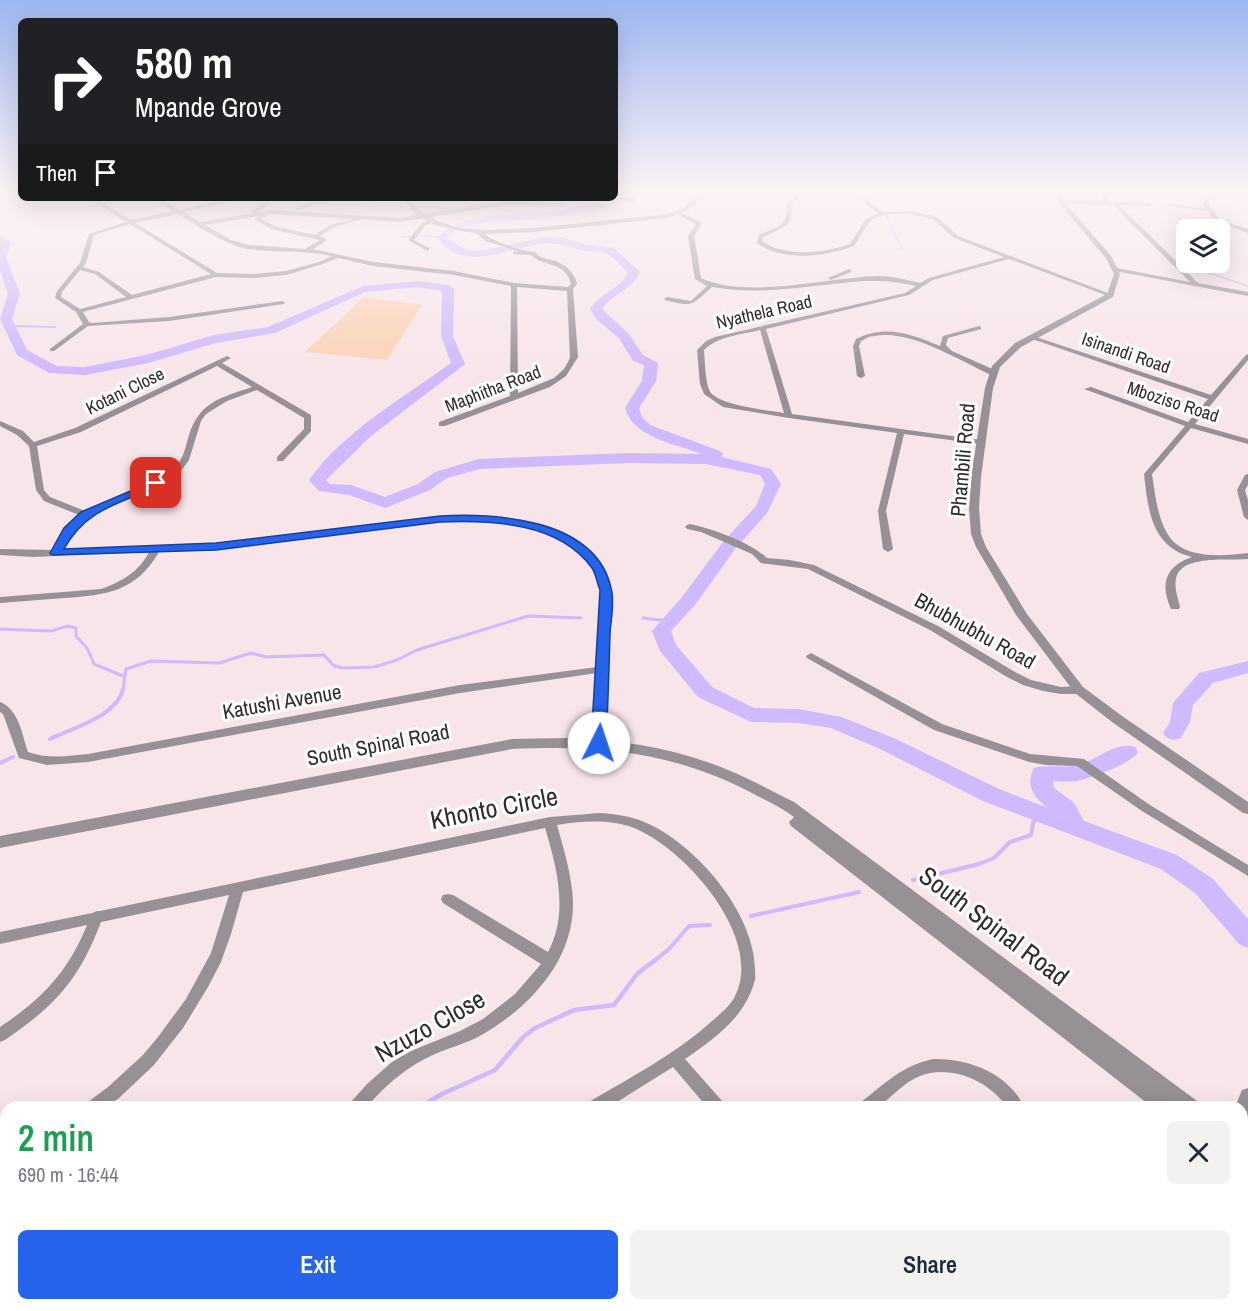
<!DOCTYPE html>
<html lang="en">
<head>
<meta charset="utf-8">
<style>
	:root { --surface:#fff; --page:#f2f2f3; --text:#1f2937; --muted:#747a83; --accent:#2563eb }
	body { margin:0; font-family:"Archivo Narrow",sans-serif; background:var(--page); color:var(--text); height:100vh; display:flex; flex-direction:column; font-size:22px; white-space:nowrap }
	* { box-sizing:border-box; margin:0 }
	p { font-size:20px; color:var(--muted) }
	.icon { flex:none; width:33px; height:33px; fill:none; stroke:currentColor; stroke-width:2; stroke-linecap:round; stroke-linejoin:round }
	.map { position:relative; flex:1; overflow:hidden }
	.drawer { position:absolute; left:0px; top:1101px; width:1248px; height:210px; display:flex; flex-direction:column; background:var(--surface); border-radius:18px 18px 0 0; box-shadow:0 6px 24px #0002 }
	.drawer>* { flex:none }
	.banner { position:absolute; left:18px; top:18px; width:600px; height:183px; border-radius:9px; box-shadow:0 6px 24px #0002; background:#202124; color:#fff; overflow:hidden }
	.buttons { position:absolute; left:1176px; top:219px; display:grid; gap:12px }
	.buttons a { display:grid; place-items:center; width:54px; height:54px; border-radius:9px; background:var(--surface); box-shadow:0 6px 24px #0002; font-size:30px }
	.pin { position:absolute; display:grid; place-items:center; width:51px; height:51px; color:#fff; margin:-26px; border-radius:12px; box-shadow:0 3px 9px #0006 }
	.me { position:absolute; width:66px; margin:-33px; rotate:4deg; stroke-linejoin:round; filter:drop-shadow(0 0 4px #0008) }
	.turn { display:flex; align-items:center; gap:21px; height:126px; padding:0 18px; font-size:27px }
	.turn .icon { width:78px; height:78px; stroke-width:2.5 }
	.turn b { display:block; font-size:42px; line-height:51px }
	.then { display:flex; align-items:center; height:57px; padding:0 18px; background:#0003; gap:12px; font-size:22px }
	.round { display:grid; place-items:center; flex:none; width:63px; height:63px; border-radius:9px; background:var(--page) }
	.summary { display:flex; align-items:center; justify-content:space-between; height:102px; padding:0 18px }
	h1 { font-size:36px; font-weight:600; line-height:45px; color:#1e9e55 }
	.action { display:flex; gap:12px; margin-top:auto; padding:12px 18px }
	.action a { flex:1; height:69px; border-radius:9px; background:var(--accent); color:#fff; font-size:24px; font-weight:600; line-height:69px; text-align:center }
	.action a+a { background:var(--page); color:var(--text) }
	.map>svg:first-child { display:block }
	.green { fill:#fcd2b5 }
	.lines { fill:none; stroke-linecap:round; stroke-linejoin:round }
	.stream-far4 { stroke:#d0b9fc; stroke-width:1.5 }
	.stream-far3 { stroke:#d0b9fc; stroke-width:2 }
	.stream-far2 { stroke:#d0b9fc; stroke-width:3 }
	.stream-far1 { stroke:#d0b9fc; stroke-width:4 }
	.stream { stroke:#d0b9fc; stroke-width:4.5 }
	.river { fill:#d0b9fc; fill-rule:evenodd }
	.minor { fill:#979196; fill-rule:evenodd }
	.tertiary { fill:#979196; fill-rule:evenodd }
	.route { fill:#2563eb; stroke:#184099; stroke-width:1.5 }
	.labels { text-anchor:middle; stroke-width:6; stroke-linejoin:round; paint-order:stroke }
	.far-street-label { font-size:18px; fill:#322b2d; stroke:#fff }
	.street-label { font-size:21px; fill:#322b2d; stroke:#fff }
	.near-street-label { font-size:26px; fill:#322b2d; stroke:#fff }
</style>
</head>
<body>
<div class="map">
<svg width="1248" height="1311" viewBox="0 0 1248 1311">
	<rect width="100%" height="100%" fill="#f7e5ea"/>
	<path class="green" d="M364,297L422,305L387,360L305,352Z"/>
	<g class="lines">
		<g class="stream-far4">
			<path d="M1161,190L1155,191L1154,196L1162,206"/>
			<path d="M302,198L315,202"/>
			<path d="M321,204L405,206"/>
			<path d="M418,206L449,209"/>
			<path d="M1162,207L1198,230"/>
			<path d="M454,212L469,223"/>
			<path d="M889,214L886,216C894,228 895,239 904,250"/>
			<path d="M417,236L443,237"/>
			<path d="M402,237H410"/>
			<path d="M1186,250L1183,256L1186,259"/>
			<path d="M1192,262L1201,270L1248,286"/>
		</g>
		<path class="stream-far3" d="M10,326L55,327"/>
		<g class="stream-far2">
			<path d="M643,618L668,621"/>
			<path d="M0,629L51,631L68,626L76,628V636L87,648L94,664L123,676"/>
			<path d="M123,690L126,669L151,661L219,663L251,653L266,657L324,655L333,665L342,668L374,667L397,660L417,650L528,616L581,618"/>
		</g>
		<g class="stream-far1">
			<path d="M50,739C73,728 117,716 123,689"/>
			<path d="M0,763L13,757"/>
			<path d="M913,880L979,864L994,858L1010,842L1031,835L1033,823L1039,815"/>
			<path d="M751,916L859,892"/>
			<path d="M653,962L669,949L689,926L710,925"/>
		</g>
		<g class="stream">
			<path d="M420,1107L442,1094L495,1070L523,1037L535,1028L574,1010L614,1005L637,974L655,960"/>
			<path d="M0,1297L6,1293"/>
		</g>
		<g class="river">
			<path d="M578,198H592L608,206L603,209L546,219L484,222L459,228L454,225L484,216L546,213L592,205Z"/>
			<path d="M449,227L454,230L447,238L466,250L481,251L540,238L560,237L588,245L614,248L640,272C630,292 613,293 602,309L628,333L643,355L658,363L656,381L639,408L642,417L650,425L720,451L723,454L721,457L771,469L781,484L767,513L735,549L695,605L671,631L676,645L712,687L754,708L798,709L842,717L898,740L999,789L1048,808C1034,798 1025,785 1034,768C1050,764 1066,769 1082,764C1099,758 1116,741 1135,747L1138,752C1131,764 1091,778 1077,781C1069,782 1061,781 1053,781L1054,788L1074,803L1084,821L1177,855L1213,879L1248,919V948L1239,944L1195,893L1161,869L983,801L882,750L831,728L798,723L751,722L698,697L660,651L652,631L682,597L723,542L756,506L765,484L760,475L706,464L628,463L480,469L447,478L430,490L385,508L349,495L319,491L309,480C344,431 403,398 451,363L441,336L442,291L418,287L365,292L275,333L216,343L148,363L85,375L49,373L17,355L0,319L8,294L0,270V237L11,242L6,257L20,294L12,319L27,350L57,366L85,367L146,355L214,335L268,327L363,286L418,281L448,285L454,288L453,336L465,364L371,436L326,480L330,484L351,485L385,497L418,484L435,472L479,459L628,453L702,454C676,444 633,438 625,408L642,381L644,365L633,361L619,338L597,320L590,309C600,293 620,289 628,273C622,267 615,258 608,254C602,250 592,252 585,251C569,247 557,242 540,244C507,249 462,273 437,238Z"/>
			<path d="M1248,661V673L1213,683L1193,705L1190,722L1181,738L1174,740L1167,738L1163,733L1170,722L1173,703L1199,673Z"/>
		</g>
		<g class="minor">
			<path d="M802,190H807L792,204C793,228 782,228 763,237L762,241C786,258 824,253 850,244L865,220L878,213L866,205L862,198L865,196L870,203L883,212L911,211L937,217L958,236L1113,295L1108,296L1009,259L933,280L909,295L766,329L792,414L981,440L985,442L981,444L904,434L886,511L893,549L888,552L883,549L878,511L897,433L789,418L723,407L704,394L700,384L697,350L706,341L715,337L905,293L916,286C879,277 851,282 814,286C780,290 746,293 712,287C691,306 693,307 665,300L664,299L667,297L691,301L707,286L695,279L688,236L696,224L675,213L680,212L702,223L694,236L701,278C747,300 828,277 879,276C893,276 907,280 920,283L929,278L1004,257L954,238L933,219L911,214H890L874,218L867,225L854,246C824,257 784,262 757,243L759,235C779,225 788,228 786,204ZM760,330L784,413C767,410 723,406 711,393C705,385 705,360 704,350C718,336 740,335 760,330Z"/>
			<path d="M1106,190H1111L1108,195V201L1152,203L1150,206L1119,205L1198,283L1248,292V296L1115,271L1114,270L1117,268L1190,282L1113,205L1061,204L1058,202L1061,200L1102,201V195Z"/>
			<path d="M1226,190H1233L1209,201V205L1220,220L1248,229V233L1216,222L1208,211L1169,206L1172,204L1206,208L1203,205L1205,199Z"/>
			<path d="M615,197L634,198L637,200L634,202L608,198Z"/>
			<path d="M88,198H95L131,220L173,211L151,198H158L179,210L235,198H245L183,212L200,222L253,213L251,211L260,206L267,198L272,199L264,208L255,213L271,210L399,218L505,201L566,203L564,206L505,205L399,222L362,219L334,227L320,236L326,239V241L313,249L373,262L454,271L514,283L568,287L571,284C565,260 541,267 531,255L513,254V252L518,251L485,241L474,231L479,230C493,242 517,250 535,252C541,260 549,258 558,262C567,266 575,274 577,284L573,289L578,357L566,376L550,387L445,426H439V422L510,396L511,286L454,275L373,266L338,258L323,264L286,275L253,278L216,277L83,312L89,322L92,323L169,317L282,301L285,303L284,304L169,321L88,326L54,351H50V349L83,324L76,312L55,298L57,291L80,263L89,234L126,222ZM177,214C199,226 223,244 248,249C276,253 304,250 332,256L319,262L286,271L253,274L217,273L135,223ZM271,214L354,219L330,225L314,235L275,226L261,219ZM259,216L255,218V220L271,229L320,240L305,249L249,245L231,240L205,225ZM130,224L211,274L132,295L99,272L83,267L86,263L94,235ZM80,270L95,274L126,297L80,309L61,297L62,292ZM517,287L567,291L570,357L568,362L564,369L554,378L518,393Z"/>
			<path d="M325,198H333L297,211L292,210Z"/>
			<path d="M378,198H396L374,202L371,200Z"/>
			<path d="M431,219L433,222L425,226L414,240L429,248V250L427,251L408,240L421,224Z"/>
			<path d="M849,269L851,270V272L831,280L828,278Z"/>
			<path d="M979,326L981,327V329L948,338L946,345L952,351L997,371V375H991C959,360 910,329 874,336C870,336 865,339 861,341L859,346L865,376L861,378L857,376L853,346L856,339C886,324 911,334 940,346L943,336Z"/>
			<path d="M1029,336H1033L1211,395L1246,355L1248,354V360L1195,424L1248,439V444L1191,428L1152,474C1155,493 1157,516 1167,533C1182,560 1222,556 1248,553V559C1229,561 1180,554 1176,579C1174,588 1178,598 1180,607L1179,609H1171C1160,585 1165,566 1192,557C1151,547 1148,509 1144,474L1185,426L1084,389L1091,387L1188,422L1208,399L1029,338Z"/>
			<path d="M227,356L231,358L222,363L311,415V431L283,461H277V457L304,429V418L257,390L227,401L206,414L201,421L189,460L181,471L159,485L88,516L72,532L62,550C114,548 166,549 217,544C265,540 313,532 361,526C430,518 561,495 604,568C616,590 609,641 608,667L609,669L608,671L605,743L603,746H595L593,743L597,673L460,693L88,762L47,765L19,758L3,714L0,712V702C19,709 22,735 28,752C47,759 68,756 88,754L460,685L597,667C598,642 607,587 594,568C544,492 384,529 308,538C278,542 248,546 218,550C199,551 179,551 159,552C136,592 106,595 65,598C43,600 22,601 0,603V597L101,589C121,582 139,572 149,552L33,557L0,555V549L53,550L65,529L79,515L44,501L36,490L29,446L17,435L0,426V421L23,431L34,442L75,428ZM217,366L252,387C221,398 200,401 189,435C186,445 184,457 177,465C160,484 109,500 85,511L50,497L44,490L37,446L81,432Z"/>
			<path d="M1248,474V485L1245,490L1248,500V520L1244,517L1237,490L1245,475Z"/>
			<path d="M690,524C713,529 750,542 767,558L790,560L814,565L938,626L1015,672L1031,680L1061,687L1079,686L1084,690L1079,694H1061L1043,691L1023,685L1007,677L930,630L808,569L761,563L752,554L701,532L687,529L685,527L687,525Z"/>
			<path d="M811,653L942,724L1030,754L1084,759L1150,805L1248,865V876L1142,811L1077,766L1046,765L1029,762L934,730L807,658L806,656Z"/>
			<path d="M600,813C618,814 636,817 653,826C700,850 754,914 755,969C755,974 756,978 754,983C744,1018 714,1039 685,1059L723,1102L725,1107H707L673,1067L609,1107H587L589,1102C631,1077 676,1054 712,1021C719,1015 729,1007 734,998C766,940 686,849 634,828C610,819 582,821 557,825C564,850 572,876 573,902C574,962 527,1010 478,1037C464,1044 449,1048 435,1054C408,1066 386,1084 367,1107H349L351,1102L367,1084L392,1062L411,1051L460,1031L483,1019L515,994L541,964L443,903L441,899L443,895L448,894L453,895L548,952C569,913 557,868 545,828L243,892L231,934L221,962L208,987L183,1028L154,1065L119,1098L106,1107H86L88,1102L108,1087L143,1055L158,1037L186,999L211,953L229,895L101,922C79,980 56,1005 5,1040L0,1042V1027C42,999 68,972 87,925L0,944V932L92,913L97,911H100L550,817Z"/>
			<path d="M933,1059C967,1058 1009,1073 1024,1107H1007C989,1081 951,1064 920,1076C905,1082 892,1096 879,1107H859L861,1102C886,1083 901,1066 933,1059Z"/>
			<path d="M6,1154V1171L0,1173V1156Z"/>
			<path d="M145,1305H172L170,1311H143Z"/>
			<path d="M601,1305H625L623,1311H599Z"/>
			<path d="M673,1305H693L695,1311H675Z"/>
			<path d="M874,1305H895L897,1311H876Z"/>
			<path d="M1056,1305H1077L1075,1311H1054Z"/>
		</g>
		<g class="tertiary">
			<path d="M703,190H710L688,210L668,218L534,232L484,234L460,231L435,225L417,215L402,198H408L421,212L440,222L460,228L484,230L534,228L667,214L684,208Z"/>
			<path d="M1057,190H1063L1062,197L1067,205L1111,256L1120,274L1113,297L1021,347L1000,367L993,388L981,477L979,508L981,534L986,547L1027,614L1083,687L1122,716L1248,802V814L1243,813L1112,722L1075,693L1016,615L976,547L971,534L969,508L971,477L985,388L992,366L1015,343L1107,294L1114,274L1106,258L1061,206L1056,197Z"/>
			<path d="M566,738C622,740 676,748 728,770C750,779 772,791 794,802L1197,1101L1200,1107H1177L1174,1105L1175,1107H1152L791,826L789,822L794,817C781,807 765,800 750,792C670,751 600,745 512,749L0,848V836L512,739Z"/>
			<path d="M1248,1088V1120L1242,1123V1107H1235L1242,1090Z"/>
			<path d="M1242,1136L1248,1138V1158L1242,1156Z"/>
			<path d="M1242,1156L1248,1158V1178L1242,1176Z"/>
		</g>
	</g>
	<linearGradient id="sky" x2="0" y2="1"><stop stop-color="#9eb6f0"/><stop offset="0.51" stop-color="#fbf3f6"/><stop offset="1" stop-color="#fbf3f6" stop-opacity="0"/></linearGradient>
	<rect width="1248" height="374" fill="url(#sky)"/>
	<path class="route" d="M156,480L161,483L160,486C120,503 86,509 64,549L216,543L440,516C497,513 596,519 611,588C615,601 611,619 610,633C609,670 608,706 606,743L599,748L591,743L600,590C597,583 596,574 592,568C559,522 491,520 440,522L216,550L52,555L50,553L64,528L81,512Z"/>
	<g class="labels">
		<g class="far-street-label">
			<text transform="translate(764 312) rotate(-13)" y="6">Nyathela Road</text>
			<text transform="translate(1126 353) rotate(19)" y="6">Isinandi Road</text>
			<text transform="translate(493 389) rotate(-21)" y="6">Maphitha Road</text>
			<text transform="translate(125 391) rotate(-26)" y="6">Kotani Close</text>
			<text transform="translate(1173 402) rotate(18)" y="6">Mboziso Road</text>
		</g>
		<g class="street-label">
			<text transform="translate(963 460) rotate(-85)" y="7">Phambili Road</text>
			<text transform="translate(975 631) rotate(29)" y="7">Bhubhubhu Road</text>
			<text transform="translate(282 702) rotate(-10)" y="7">Katushi Avenue</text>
			<text transform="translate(378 745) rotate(-11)" y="7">South Spinal Road</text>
		</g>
		<g class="near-street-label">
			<text transform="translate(494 808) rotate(-11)" y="9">Khonto Circle</text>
			<text transform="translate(994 926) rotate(37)" y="9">South Spinal Road</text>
			<text transform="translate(430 1026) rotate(-29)" y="9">Nzuzo Close</text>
		</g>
	</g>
</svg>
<div class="buttons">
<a><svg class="icon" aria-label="layers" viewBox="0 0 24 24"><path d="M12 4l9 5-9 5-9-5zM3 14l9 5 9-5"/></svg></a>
</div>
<div class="pin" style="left:156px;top:483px;background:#d93025"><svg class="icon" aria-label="arrive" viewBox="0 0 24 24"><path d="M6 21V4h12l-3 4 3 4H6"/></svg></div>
<svg class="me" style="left:599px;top:743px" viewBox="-20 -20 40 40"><circle r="19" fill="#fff"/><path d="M0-13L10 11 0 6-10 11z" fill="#2563eb"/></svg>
<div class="banner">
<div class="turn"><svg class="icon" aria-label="right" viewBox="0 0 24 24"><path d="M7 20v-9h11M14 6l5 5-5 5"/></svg><div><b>580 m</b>Mpande Grove</div></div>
<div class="then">Then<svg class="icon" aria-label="arrive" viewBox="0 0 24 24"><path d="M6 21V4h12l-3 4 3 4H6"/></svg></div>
</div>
<section class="drawer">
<div class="summary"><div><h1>2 min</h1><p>690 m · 16:44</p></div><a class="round"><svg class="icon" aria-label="close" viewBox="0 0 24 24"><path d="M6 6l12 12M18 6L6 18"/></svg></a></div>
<div class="action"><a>Exit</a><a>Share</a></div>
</section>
</div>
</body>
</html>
